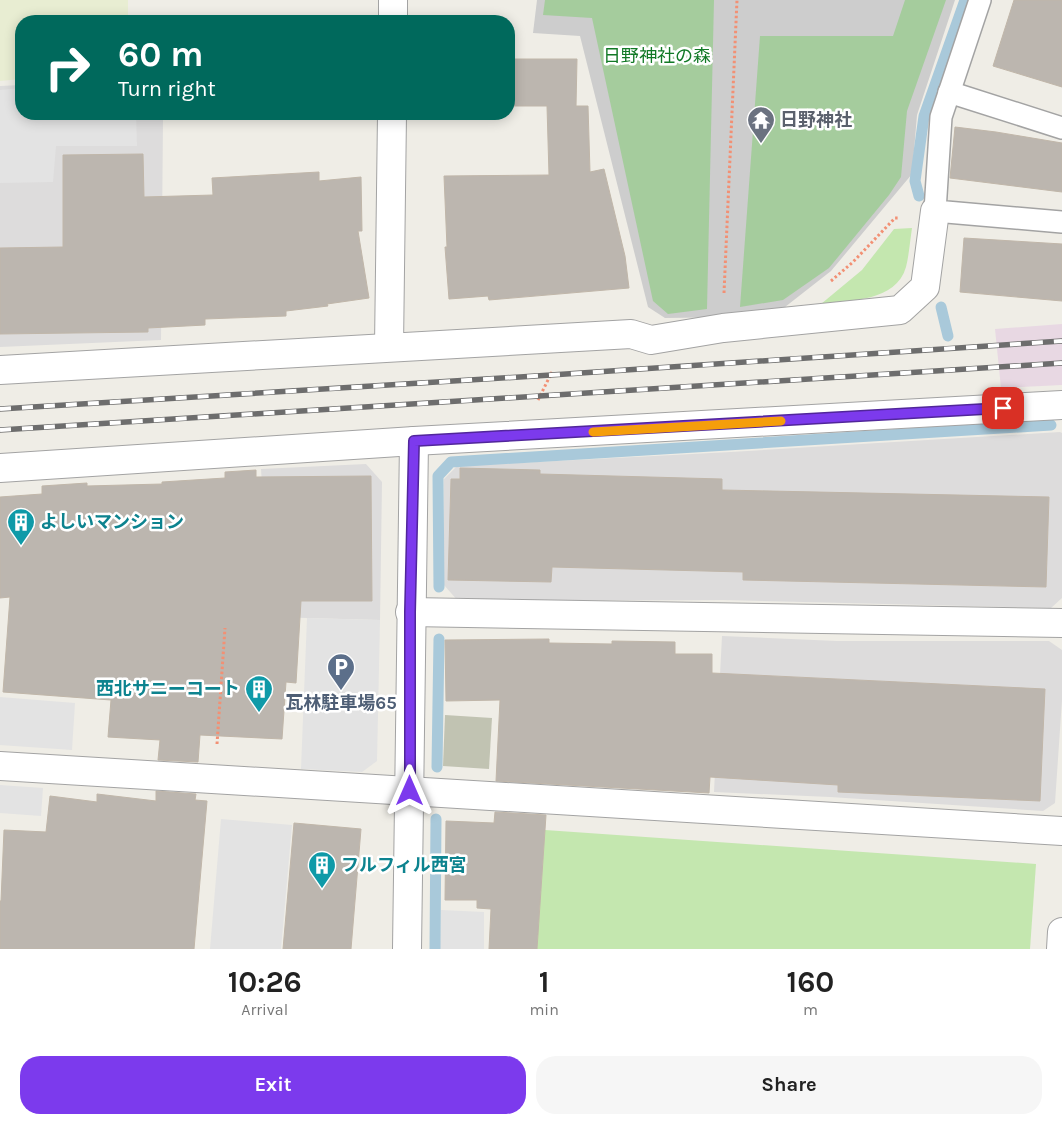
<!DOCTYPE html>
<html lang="en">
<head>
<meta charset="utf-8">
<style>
	:root { --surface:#fff; --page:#f6f6f6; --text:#222; --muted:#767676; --accent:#7c3aed }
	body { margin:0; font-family:Karla,"Noto Sans JP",sans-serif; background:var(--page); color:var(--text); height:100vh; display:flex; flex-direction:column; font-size:19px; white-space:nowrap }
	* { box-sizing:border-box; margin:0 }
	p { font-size:16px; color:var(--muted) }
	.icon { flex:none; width:28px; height:28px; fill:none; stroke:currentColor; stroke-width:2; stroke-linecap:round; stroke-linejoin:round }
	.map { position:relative; height:949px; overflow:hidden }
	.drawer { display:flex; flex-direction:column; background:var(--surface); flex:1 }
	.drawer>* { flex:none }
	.banner { position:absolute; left:15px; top:15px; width:500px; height:105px; border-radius:20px; box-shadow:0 2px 12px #0003; background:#00695c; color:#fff; overflow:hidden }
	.pin { position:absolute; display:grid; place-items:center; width:42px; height:42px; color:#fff; margin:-21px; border-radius:10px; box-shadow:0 2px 8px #0006 }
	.me { position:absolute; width:55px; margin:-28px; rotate:0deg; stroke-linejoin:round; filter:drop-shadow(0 0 4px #0008) }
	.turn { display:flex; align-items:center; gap:18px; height:105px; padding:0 20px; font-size:22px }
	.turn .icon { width:65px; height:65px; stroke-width:2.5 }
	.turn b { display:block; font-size:35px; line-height:42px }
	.eta { display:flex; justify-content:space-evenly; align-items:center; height:85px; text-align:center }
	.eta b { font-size:30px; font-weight:700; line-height:35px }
	.action { display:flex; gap:10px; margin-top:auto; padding:10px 20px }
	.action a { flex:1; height:58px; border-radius:20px; background:var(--accent); color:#fff; font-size:20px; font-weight:700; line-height:58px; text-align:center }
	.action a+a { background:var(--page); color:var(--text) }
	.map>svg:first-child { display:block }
	.residential { fill:#dddcdc }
	.industrial { fill:#e8d8e3 }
	.religious { fill:#cdcdcd }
	.construction { fill:#c1c3b2 }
	.farmland { fill:#e8edd2 }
	.grass { fill:#c4e7af }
	.forest { fill:#a5cc9d }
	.parking { fill:#e3e3e3 }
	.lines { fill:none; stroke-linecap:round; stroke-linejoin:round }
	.stream { stroke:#a9c9da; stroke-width:11 }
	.building { fill:#bcb6af; stroke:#c0b6a9 }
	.service-casing { stroke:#a3a3a3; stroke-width:24 }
	.minor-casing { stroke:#a3a3a3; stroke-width:30 }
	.tertiary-casing { stroke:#a3a3a3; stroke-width:30 }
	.path { stroke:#f29074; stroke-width:3; stroke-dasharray:2.5 2.5; stroke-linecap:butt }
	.service { stroke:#fff; stroke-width:21 }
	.minor { stroke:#fff; stroke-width:28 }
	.tertiary { stroke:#fff; stroke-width:28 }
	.rail-casing { stroke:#6d6d6d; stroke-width:5.5 }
	.rail { stroke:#fff; stroke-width:4; stroke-dasharray:11; stroke-linecap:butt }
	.route-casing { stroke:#51269a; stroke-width:12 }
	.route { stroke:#7c3aed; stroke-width:9 }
	.slow { stroke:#f59e0b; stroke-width:9 }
	.labels { text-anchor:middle; stroke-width:5; stroke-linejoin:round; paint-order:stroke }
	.park-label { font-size:18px; fill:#127926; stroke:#fff }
	.worship-label { font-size:18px; font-weight:bold; fill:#5b616d; stroke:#fff; text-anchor:start }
	.culture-label { font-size:18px; font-weight:bold; fill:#0d838f; stroke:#fff; text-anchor:start }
	.service-label { font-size:18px; font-weight:bold; fill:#4e5e75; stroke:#fff }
</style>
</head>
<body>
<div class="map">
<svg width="1062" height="949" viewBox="0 0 1062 949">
	<rect width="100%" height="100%" fill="#efede6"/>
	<g class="residential">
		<path d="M21,85V114H165L163,120L161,340L0,347V86Z"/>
		<path d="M1060,432L1062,433V598L1051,608L723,600L458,601L444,585V479L457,466L731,452Z"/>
		<path d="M366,464L382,482L380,620L270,617L261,469Z"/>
		<path d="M722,636L837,641H1049L1062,650V700L1055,803L1043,811L830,797L714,792Z"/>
	</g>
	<path class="industrial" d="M1062,324V385L1001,388L995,329Z"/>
	<path class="religious" d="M537,0H955L917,115L912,174L831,271L785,307L739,317L665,318L648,307L580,36L533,33Z"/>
	<path class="construction" d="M445,715L492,718L489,769L443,766Z"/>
	<path class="farmland" d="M0,0H128V21H21V79L0,81Z"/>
	<g class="grass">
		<path d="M912,228C910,241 909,255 906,267C896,302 850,300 821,304L862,270L894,229Z"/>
		<path d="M545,830L1036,864L1030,949H537Z"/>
	</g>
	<g class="forest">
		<path d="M545,0H714L707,309L668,314L653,301L592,18L543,15Z"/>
		<path d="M905,0H946L907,111L901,177L889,195L829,268L783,300L740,307L760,36H893Z"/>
	</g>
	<g class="parking">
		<path d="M21,88V114H136L137,146H56L53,182L0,183V90Z"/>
		<path d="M307,618L380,620L377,761L362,772L301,769Z"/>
		<path d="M0,697L75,703L72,750L0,745Z"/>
		<path d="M0,785L43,788L41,816L0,813Z"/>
		<path d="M221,819L292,825L281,949H210Z"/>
		<path d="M441,910L484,912V949H440Z"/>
	</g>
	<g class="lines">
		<g class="stream">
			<path d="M919,196L915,181L924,116L965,0"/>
			<path d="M941,307L948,336"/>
			<path d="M439,587L438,476L451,462L1051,425"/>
			<path d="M437,767L439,639"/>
			<path d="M435,949L436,819"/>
		</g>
	</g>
	<g class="building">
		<path d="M1014,0H1062V87L993,66Z"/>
		<path d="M509,59H577L576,106H588L590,172L604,169L625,256L629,288L489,300L488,296L449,299L445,247H447L444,176L549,175L547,106H509Z"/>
		<path d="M955,127L996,132L1062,143V192L950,178Z"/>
		<path d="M143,154L144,197L213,195L212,178L319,172V181L361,177L362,231H358L369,298L327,304L328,306L286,311V316L205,319V325L148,328V332L0,334V248L63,247V155Z"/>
		<path d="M964,238L1062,244V301L960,292Z"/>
		<path d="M460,468L540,470V474L722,479V490L1049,497L1046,587L743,580V572L552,567L551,582L448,580L451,479H460Z"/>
		<path d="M256,470V477L371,476L372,601H301L296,683L286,682L282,739L200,735L198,762L158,760L160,740L108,737L111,700L3,692L10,597L0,598V497L42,494V486L87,483V486L162,484V482L225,478V472Z"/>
		<path d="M549,639V643L612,644V641L675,642V654H712V673L1045,689L1040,801L838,792V785L710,777L709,793L496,781L500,700L446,701L445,640Z"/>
		<path d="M156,791L196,794L195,800L207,801L194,949H0V901H1L4,830L46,832L50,796L97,802V794L156,801Z"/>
		<path d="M495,812L546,815L537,949H489L491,909L477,908V900H445L446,821L494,823Z"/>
		<path d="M294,823L361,829L351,949H283Z"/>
	</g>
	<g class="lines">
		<g class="service-casing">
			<g id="service">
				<path d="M980,0L941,117L935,211L1062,222"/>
				<path d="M949,92L1062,128"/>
			</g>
		</g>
		<g class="minor-casing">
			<g id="minor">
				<path d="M393,21V0"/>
				<path d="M389,347L392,114"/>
				<path d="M0,370L631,334L651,340L723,328L900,310L925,287L935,211"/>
				<path d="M0,468L414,441L1062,405"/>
				<path d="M410,612L1062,623"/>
				<path d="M0,766L1062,831"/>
				<path d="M1061,949L1062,932"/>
			</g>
		</g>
		<g class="tertiary-casing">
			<path id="tertiary" d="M407,949L414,441"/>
		</g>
		<g class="path">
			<path d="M831,281L853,262L895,218H899"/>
			<path d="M724,293L737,0"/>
			<path d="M538,400L552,372"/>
			<path d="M217,744L225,628"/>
		</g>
		<use href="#service" class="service"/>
		<use href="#minor" class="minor"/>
		<use href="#tertiary" class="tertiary"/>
		<g class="rail-casing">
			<g id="rail">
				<path d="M0,409L551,375L1062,341"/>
				<path d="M0,430L1062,363"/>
			</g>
		</g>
		<use href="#rail" class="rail"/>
	</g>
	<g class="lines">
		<g class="route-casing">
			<path id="route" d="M410,791V612L414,441L1003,408"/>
		</g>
		<use href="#route" class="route"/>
		<path class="slow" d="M593,432L781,421"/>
	</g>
	<defs>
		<g id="temple-pin" transform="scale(1.4375)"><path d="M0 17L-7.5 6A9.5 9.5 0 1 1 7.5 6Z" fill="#6b7280" stroke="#fff"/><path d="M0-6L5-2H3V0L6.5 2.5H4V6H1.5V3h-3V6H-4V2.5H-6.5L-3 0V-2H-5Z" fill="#fff"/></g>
		<g id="building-pin" transform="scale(1.4375)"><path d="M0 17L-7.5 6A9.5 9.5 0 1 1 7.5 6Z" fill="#0f9aa8" stroke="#fff"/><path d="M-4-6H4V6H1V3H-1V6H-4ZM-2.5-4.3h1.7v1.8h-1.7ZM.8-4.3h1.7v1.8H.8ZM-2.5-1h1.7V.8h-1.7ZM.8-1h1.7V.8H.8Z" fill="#fff"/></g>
		<g id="parking-pin" transform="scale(1.4375)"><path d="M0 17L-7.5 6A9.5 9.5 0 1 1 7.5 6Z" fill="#5c6f8a" stroke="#fff"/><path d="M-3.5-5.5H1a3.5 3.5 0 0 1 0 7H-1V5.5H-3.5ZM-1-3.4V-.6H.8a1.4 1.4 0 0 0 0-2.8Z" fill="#fff"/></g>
	</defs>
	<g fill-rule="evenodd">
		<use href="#temple-pin" x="761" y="120"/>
		<use href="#building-pin" x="21" y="522"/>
		<use href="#parking-pin" x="341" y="667"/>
		<use href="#building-pin" x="259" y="689"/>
		<use href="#building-pin" x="322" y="865"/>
	</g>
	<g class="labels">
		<g class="park-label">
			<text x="657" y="62">日野神社の森</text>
		</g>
		<g class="worship-label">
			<text x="780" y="126">日野神社</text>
		</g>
		<g class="culture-label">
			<text x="40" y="528">よしいマンション</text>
			<text x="240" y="695" text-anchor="end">西北サニーコート</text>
			<text x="341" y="871">フルフィル西宮</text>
		</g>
		<g class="service-label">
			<text x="341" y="709">瓦林駐車場65</text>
		</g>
	</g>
</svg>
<div class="pin" style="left:1003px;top:408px;background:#d93025"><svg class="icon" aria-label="arrive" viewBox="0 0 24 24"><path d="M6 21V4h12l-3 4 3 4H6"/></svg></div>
<svg class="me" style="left:410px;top:791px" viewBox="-20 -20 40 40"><path d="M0-17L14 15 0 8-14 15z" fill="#7c3aed" stroke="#fff" stroke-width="4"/></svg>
<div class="banner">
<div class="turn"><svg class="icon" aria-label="right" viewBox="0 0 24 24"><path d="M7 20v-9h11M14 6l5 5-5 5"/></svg><div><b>60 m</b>Turn right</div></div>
</div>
</div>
<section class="drawer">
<div class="eta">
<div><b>10:26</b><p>Arrival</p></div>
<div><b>1</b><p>min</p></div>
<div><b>160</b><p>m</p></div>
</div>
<div class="action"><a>Exit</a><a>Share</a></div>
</section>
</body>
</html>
